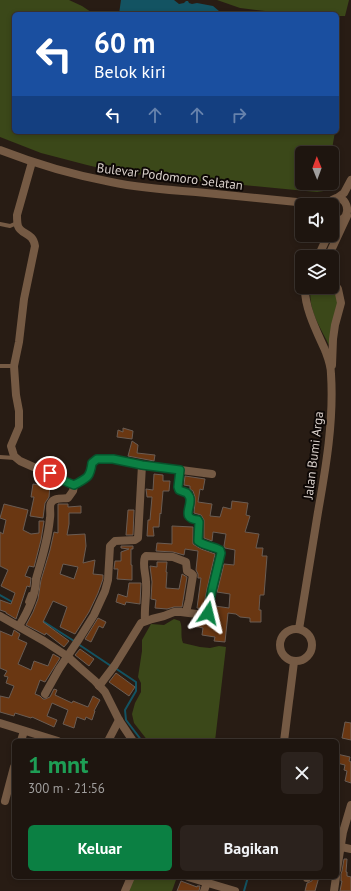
<!DOCTYPE html>
<html lang="id">
<head>
<meta charset="utf-8">
<style>
	:root { --surface:#1e150f; --page:#2b221d; --text:#f1f3f6; --muted:#a19f9e; --line:#3c342f; --accent:#0b8043 }
	body { margin:0; font-family:"PT Sans",sans-serif; background:var(--page); color:var(--text); height:100vh; display:flex; flex-direction:column; font-size:15px; white-space:nowrap }
	* { box-sizing:border-box; margin:0 }
	p { font-size:13px; color:var(--muted) }
	.icon { flex:none; width:22px; height:22px; fill:none; stroke:currentColor; stroke-width:2; stroke-linecap:round; stroke-linejoin:round }
	.map { position:relative; flex:1; overflow:hidden }
	.side { position:absolute; left:12px; top:739px; width:327px; height:140px; display:flex; flex-direction:column; background:var(--surface); border-radius:6px; box-shadow:0 2px 6px #0003,0 0 0 1px var(--line) }
	.side>* { flex:none }
	.banner { position:absolute; left:12px; top:12px; width:327px; height:122px; border-radius:6px; box-shadow:0 2px 6px #0003,0 0 0 1px var(--line); background:#1a4fa0; color:#fff; overflow:hidden }
	.needle { width:26px; rotate:359deg }
	.buttons { position:absolute; left:295px; top:146px; display:grid; gap:8px }
	.buttons a { display:grid; place-items:center; width:44px; height:44px; border-radius:6px; background:var(--surface); box-shadow:0 2px 6px #0003,0 0 0 1px var(--line); font-size:20px }
	.pin { position:absolute; display:grid; place-items:center; width:34px; height:34px; color:#fff; margin:-17px; border:2px solid #fff; border-radius:50%; box-shadow:0 1px 4px #0007 }
	.me { position:absolute; width:44px; margin:-22px; rotate:10deg; stroke-linejoin:round; filter:drop-shadow(0 0 3px #0008) }
	.turn { display:flex; align-items:center; gap:14px; height:84px; padding:0 16px; font-size:18px }
	.turn .icon { width:52px; height:52px; stroke-width:2.5 }
	.turn b { display:block; font-size:28px; line-height:34px }
	.lanes { display:flex; align-items:center; height:38px; padding:0 16px; background:#0003; justify-content:center; gap:20px; direction:ltr }
	.lanes .off { opacity:.35 }
	.round { display:grid; place-items:center; flex:none; width:42px; height:42px; border-radius:6px; background:var(--page) }
	.headline { display:flex; align-items:center; justify-content:space-between; height:68px; padding:0 16px }
	h1 { font-size:24px; font-weight:700; line-height:30px; color:#1e9e55 }
	.button { display:flex; gap:8px; margin-top:auto; padding:8px 16px }
	.button a { flex:1; height:46px; border-radius:6px; background:var(--accent); color:#fff; font-size:16px; font-weight:700; line-height:46px; text-align:center }
	.button a+a { background:var(--page); color:var(--text) }
	.map>svg:first-child { display:block }
	.green { fill:#3b4819; fill-rule:evenodd }
	.water { fill:#135362 }
	.lines { fill:none; stroke-linecap:round; stroke-linejoin:round }
	.stream { stroke:#135362; stroke-width:2 }
	.building { fill:#6a3712; stroke:#6a5c53; fill-rule:evenodd }
	.service { stroke:#755a44; stroke-width:4 }
	.minor { stroke:#755a44; stroke-width:8 }
	.tertiary { stroke:#755a44; stroke-width:8 }
	.route-casing { stroke:#07532c; stroke-width:10 }
	.route { stroke:#0b8043; stroke-width:7 }
	.labels { text-anchor:middle; stroke-width:4; stroke-linejoin:round; paint-order:stroke }
	.street-label { font-size:13px; fill:#dad1cc; stroke:#0d0705 }
</style>
</head>
<body>
<div class="map">
<svg width="351" height="891" viewBox="0 0 351 891">
	<rect width="100%" height="100%" fill="#281c14"/>
	<g class="green">
		<path d="M0,0H69L82,6L94,14H14V132H335C333,143 331,152 333,163C334,168 336,173 337,178C338,190 324,191 316,192L150,176L104,169L87,165L41,153L0,137ZM302,153H332V183H302Z"/>
		<path d="M217,0H349L345,16H337V14H307L274,12L240,8Z"/>
		<path d="M311,287H332L337,295L338,302L330,347C321,328 307,309 311,287Z"/>
		<path d="M174,619L180,621C183,628 180,636 183,643L200,647L210,648L219,646L226,647L215,741H148L134,723L132,714L135,703L141,692V683L138,677L142,651V640L151,624L164,625Z"/>
		<path d="M134,877H177L172,891H128Z"/>
	</g>
	<path class="water" d="M121,0H174L179,4L184,3L186,1H188L189,3L192,4L197,3L213,6L219,11L226,14H119Z"/>
	<g class="lines">
		<g class="stream">
			<path d="M0,595L14,603"/>
			<path d="M41,620L74,641"/>
			<path d="M78,644L111,666"/>
			<path d="M115,668L136,682V691L125,710L126,720L142,741"/>
			<path d="M244,891L248,877"/>
		</g>
	</g>
	<g class="building">
		<path d="M123,428L133,431L132,439L117,437L118,430L123,432Z"/>
		<path d="M132,441L138,445L137,453L155,455L154,461L128,456Z"/>
		<path d="M154,474L163,475V481H170L169,491H163L161,514L160,513L159,527H153L154,536H147L148,520H150L152,497H147L146,489L153,490Z"/>
		<path d="M185,476L205,479L203,490L200,489L198,502L212,504L210,516L220,517L223,507L231,509L232,501L248,503L246,515L250,516L245,532L259,534L256,548H263L262,556H267L264,595H260L259,610H261V622H250V618L240,617L236,614L228,613L225,642L214,641L215,637L202,635L203,628L194,626L195,619L205,620V623L217,625L218,613H214L215,606L229,608L230,594L217,592L224,564L234,565L235,550L225,548L224,546L226,534L213,532L212,541L204,538V520L201,515L194,513L195,503V497L193,491L190,489V486L184,485Z"/>
		<path d="M33,484L44,486V484H50L49,497L45,503L43,518L30,516L34,497H31Z"/>
		<path d="M4,504L28,510L23,530L31,534L39,533V521H44L41,540L34,567L29,566L25,576L31,578L30,587L27,586L16,619L6,613V612L0,610V600L11,604L15,593L1,586L8,570L0,566V532L3,534L6,520L0,518Z"/>
		<path d="M58,504H68V507L81,506V513H69V524L67,535L85,534L86,546L83,563L95,560L93,574L103,575V579L98,593L89,612L75,634L60,627L67,607L53,601L43,622L69,641L64,647L46,633L45,635L26,625L33,612L38,599L41,580L50,550L54,532L58,533ZM63,564L78,567L74,579L60,574Z"/>
		<path d="M128,510H134L133,535H126Z"/>
		<path d="M172,526L193,527V544L201,549L215,554L207,589L203,609L197,608L201,578H198V574L196,570L198,551L185,549L184,555L173,552L156,551L157,543L172,544Z"/>
		<path d="M121,546H133V549H131V565H132V580L117,579L118,569H114L115,561H121V552L129,549L121,548Z"/>
		<path d="M157,562H167L166,572H167L166,588L179,589L182,574L187,577L182,607H174L167,609L155,608L156,600L151,599L152,582L150,566L157,567Z"/>
		<path d="M129,583H141L140,604L126,602L125,605L116,602L118,594L127,597Z"/>
		<path d="M98,618L106,622L103,628L99,626L91,642L85,639Z"/>
		<path d="M14,630L20,634L18,639L27,643L18,664L31,670L34,661L48,666L53,654L60,658L45,682L40,680L35,694L40,696L43,699H45L50,697L54,689L57,690L55,695L72,703L73,701L88,707L93,696L100,700L94,711H95L92,720L86,717L85,720L77,717L74,728L63,724L68,710L52,703L47,716L57,720L54,727L32,717L31,718L15,713L14,716L0,712V696L9,698L14,686L6,683L8,677L4,676L7,671L0,668V631L12,636Z"/>
		<path d="M80,649L94,659L89,666L75,655Z"/>
		<path d="M116,673L135,687L129,696L109,682Z"/>
		<path d="M345,722L351,723V740L342,738Z"/>
		<path d="M337,754L350,757L349,761L351,762V783L345,781L347,771L344,770L345,765L337,763Z"/>
		<path d="M344,859H347L346,872H347V876L351,877V891H340L342,881H341V874L342,871Z"/>
		<path d="M312,877H319L315,891H305L307,883L312,881Z"/>
		<path d="M181,881L197,887V886H200L199,891H177Z"/>
	</g>
	<g class="lines">
		<g class="service">
			<path d="M0,224L10,226L17,223"/>
			<path d="M0,366H14"/>
			<path d="M0,457L15,458"/>
			<path d="M30,594L27,602L30,605"/>
		</g>
		<g class="minor">
			<path d="M32,162L17,215C17,219 17,223 18,226C21,235 33,232 35,246L24,299L19,342L14,366L16,395L19,411V427L11,446L14,456L20,461L74,485C87,478 90,478 92,463L97,459H113L142,465L212,474"/>
			<path d="M145,621C144,608 147,595 146,582C146,574 142,565 145,557L146,556L173,557L186,562L187,571L192,574L193,575L189,600L186,612"/>
			<path d="M19,626C27,613 36,595 36,579C42,559 48,539 50,518C51,514 49,506 51,503C54,497 63,499 68,498L73,491L74,485"/>
			<path d="M99,686L115,665L141,623L152,619L164,616L174,612H181L204,615L207,614L208,613L212,590L221,553L220,550C213,546 204,546 198,541L199,522L198,520C181,518 191,508 190,499C190,496 188,495 187,493L179,490L178,487L180,470"/>
			<path d="M45,694L59,669L79,639L94,615L105,591L108,580L110,546L115,541L135,540L138,538L142,465"/>
			<path d="M0,723L58,741"/>
			<path d="M21,741L24,731"/>
			<path d="M108,741L119,720"/>
			<path d="M5,801L14,767"/>
			<path d="M337,870L343,832L351,805"/>
			<path d="M188,877L235,891"/>
			<path d="M307,878V877"/>
			<path d="M125,891L131,877"/>
			<path d="M204,891L209,877"/>
			<path d="M334,891L336,877"/>
		</g>
		<g class="tertiary">
			<path d="M0,150C36,164 73,175 111,182C139,188 167,190 196,192C236,196 277,200 317,204L326,203L329,202"/>
			<path d="M337,198L344,193L351,180"/>
			<path d="M327,205C330,201 333,198 338,198C351,199 351,226 332,219"/>
			<path d="M318,257L328,235"/>
			<path d="M328,257L347,216"/>
			<path d="M332,365L333,339L335,325L341,303L338,289L332,280"/>
			<path d="M0,616L44,641L67,656L79,667L95,681L105,692L119,720L133,741"/>
			<circle cx="296" cy="645" r="16"/>
			<path d="M299,629C305,590 312,551 318,512C326,467 334,420 331,374C331,365 328,358 325,350C317,332 304,307 305,287"/>
			<path d="M284,741L294,662"/>
			<path d="M337,846L351,849"/>
		</g>
	</g>
	<g class="lines">
		<g class="route-casing">
			<path id="route" d="M50,473L62,480L74,485C87,478 90,478 92,463L97,459H113L142,465L180,470L178,487L179,490L187,493C188,495 190,496 190,499C191,509 181,518 198,520L199,522L198,541C204,546 213,546 220,550L221,553L212,590L208,613"/>
		</g>
		<use href="#route" class="route"/>
	</g>
	<g class="labels">
		<g class="street-label">
			<text transform="translate(170 176) rotate(7)" y="5">Bulevar Podomoro Selatan</text>
			<text transform="translate(313 455) rotate(-83)" y="5">Jalan Bumi Arga</text>
		</g>
	</g>
</svg>
<div class="buttons">
<a><svg class="needle" viewBox="-14 -14 28 28"><path d="M0-13l5 13h-10z" fill="#e53935"/><path d="M0 13l5-13h-10z" fill="#a19f9e"/></svg></a>
<a><svg class="icon" aria-label="sound" viewBox="0 0 24 24"><path d="M4 9h4l5-4v14l-5-4H4zM17 9q2 3 0 6"/></svg></a>
<a><svg class="icon" aria-label="layers" viewBox="0 0 24 24"><path d="M12 4l9 5-9 5-9-5zM3 14l9 5 9-5"/></svg></a>
</div>
<div class="pin" style="left:50px;top:473px;background:#d93025"><svg class="icon" aria-label="arrive" viewBox="0 0 24 24"><path d="M6 21V4h12l-3 4 3 4H6"/></svg></div>
<svg class="me" style="left:208px;top:613px" viewBox="-20 -20 40 40"><path d="M0-17L14 15 0 8-14 15z" fill="#0b8043" stroke="#fff" stroke-width="4"/></svg>
<div class="banner">
<div class="turn"><svg class="icon" aria-label="left" viewBox="0 0 24 24"><path d="M17 20v-9H6M10 6l-5 5 5 5"/></svg><div><b>60 m</b>Belok kiri</div></div>
<div class="lanes"><svg class="icon" aria-label="left" viewBox="0 0 24 24"><path d="M17 20v-9H6M10 6l-5 5 5 5"/></svg><svg class="icon off" aria-label="ahead" viewBox="0 0 24 24"><path d="M12 20V5M6 11l6-6 6 6"/></svg><svg class="icon off" aria-label="ahead" viewBox="0 0 24 24"><path d="M12 20V5M6 11l6-6 6 6"/></svg><svg class="icon off" aria-label="right" viewBox="0 0 24 24"><path d="M7 20v-9h11M14 6l5 5-5 5"/></svg></div>
</div>
<section class="side">
<div class="headline"><div><h1>1 mnt</h1><p>300 m · 21:56</p></div><a class="round"><svg class="icon" aria-label="close" viewBox="0 0 24 24"><path d="M6 6l12 12M18 6L6 18"/></svg></a></div>
<div class="button"><a>Keluar</a><a>Bagikan</a></div>
</section>
</div>
</body>
</html>
